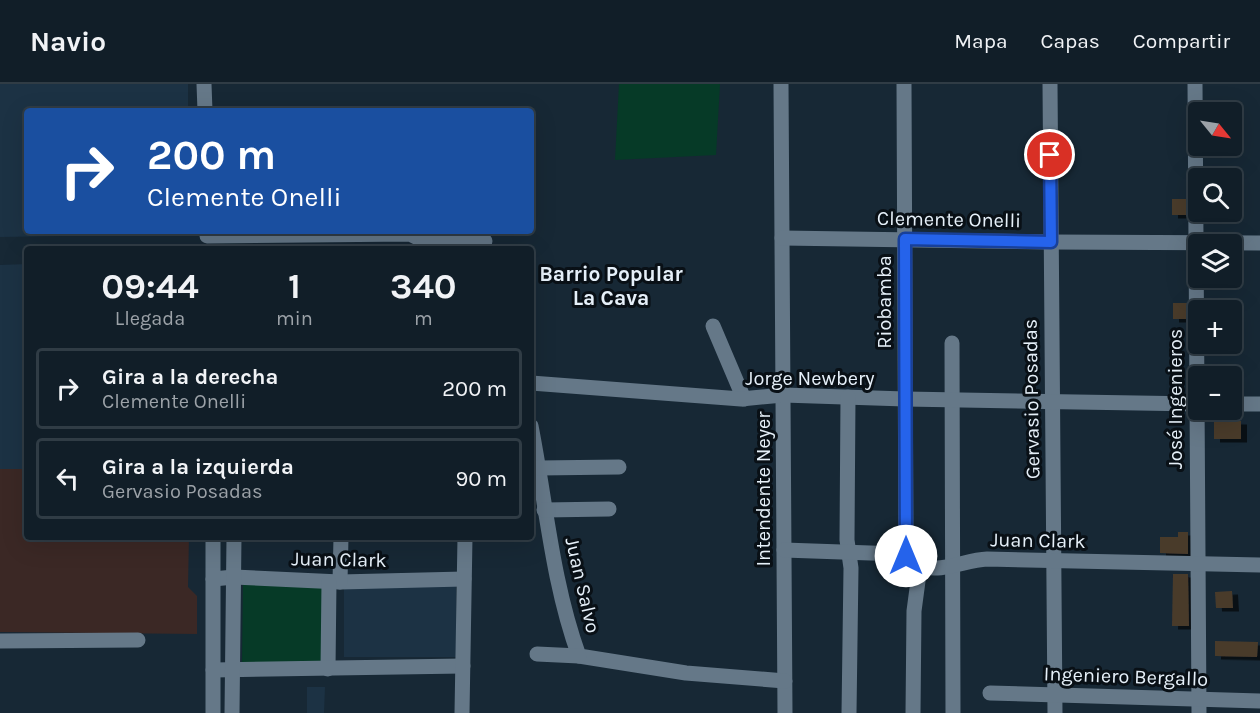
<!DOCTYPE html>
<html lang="es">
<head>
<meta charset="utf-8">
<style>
	:root { --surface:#111e28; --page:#1a2730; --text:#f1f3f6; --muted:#9ca2a8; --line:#303c45 }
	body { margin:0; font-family:Karla,sans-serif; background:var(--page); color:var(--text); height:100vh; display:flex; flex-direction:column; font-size:22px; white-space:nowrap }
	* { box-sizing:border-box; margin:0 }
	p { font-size:20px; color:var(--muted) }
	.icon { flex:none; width:33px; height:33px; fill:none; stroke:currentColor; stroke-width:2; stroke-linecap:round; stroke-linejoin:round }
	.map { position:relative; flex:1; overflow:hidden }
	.panel { position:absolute; left:24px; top:162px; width:510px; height:294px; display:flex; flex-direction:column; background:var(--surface); border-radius:6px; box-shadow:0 6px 24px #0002,0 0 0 2px var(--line) }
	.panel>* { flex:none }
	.top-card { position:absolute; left:24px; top:24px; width:510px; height:126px; border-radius:6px; box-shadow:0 6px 24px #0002,0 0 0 2px var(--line); background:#1a4fa0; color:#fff; overflow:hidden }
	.needle { width:39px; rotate:120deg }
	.tools { position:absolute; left:1188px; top:18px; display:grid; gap:12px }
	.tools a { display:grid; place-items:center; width:54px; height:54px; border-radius:6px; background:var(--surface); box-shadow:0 6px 24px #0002,0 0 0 2px var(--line); font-size:30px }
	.pin { position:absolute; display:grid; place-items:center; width:51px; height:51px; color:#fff; margin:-26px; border:3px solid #fff; border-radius:50%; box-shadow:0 2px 6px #0007 }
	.me { position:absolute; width:66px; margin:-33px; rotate:0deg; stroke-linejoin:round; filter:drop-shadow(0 0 4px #0008) }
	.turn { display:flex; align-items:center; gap:21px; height:126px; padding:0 24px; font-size:27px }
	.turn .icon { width:78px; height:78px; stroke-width:2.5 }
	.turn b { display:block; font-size:42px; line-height:51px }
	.eta { display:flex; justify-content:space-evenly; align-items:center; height:102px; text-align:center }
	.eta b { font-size:36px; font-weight:700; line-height:42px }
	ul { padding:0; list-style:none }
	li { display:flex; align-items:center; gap:18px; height:81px; margin:0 12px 9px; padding:0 12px; border:3px solid var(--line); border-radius:6px }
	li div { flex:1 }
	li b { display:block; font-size:22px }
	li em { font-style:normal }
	header { display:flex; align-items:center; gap:36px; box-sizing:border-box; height:84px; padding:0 30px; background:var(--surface); border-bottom:2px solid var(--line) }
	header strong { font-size:28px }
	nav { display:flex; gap:33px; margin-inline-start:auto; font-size:21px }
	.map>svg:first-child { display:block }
	.commercial { fill:#3b2825 }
	.built { fill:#1c3244 }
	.green { fill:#063a27 }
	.building { fill:#4a3b2c; filter:url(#shadow) }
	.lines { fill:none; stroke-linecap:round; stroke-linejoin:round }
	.minor { stroke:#657888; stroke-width:15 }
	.route-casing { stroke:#184099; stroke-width:15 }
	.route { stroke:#2563eb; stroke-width:10 }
	.labels { text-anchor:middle; stroke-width:6; stroke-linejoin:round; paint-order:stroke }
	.street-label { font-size:20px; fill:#e6f0f9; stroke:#091016 }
	.neighbourhood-label { font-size:21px; font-weight:bold; fill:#e6f0f9; stroke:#091016 }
</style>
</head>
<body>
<header>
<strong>Navio</strong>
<nav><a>Mapa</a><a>Capas</a><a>Compartir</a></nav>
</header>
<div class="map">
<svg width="1260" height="629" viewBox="0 0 1260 629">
	<defs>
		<filter id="shadow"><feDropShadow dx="6" dy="3.5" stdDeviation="0" flood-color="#0009"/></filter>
	</defs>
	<rect width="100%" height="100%" fill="#172835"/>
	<path class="commercial" d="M0,385H27V453H189L188,503L197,512V550L0,548Z"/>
	<g class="built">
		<path d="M0,0H188V27H27V147H189V150L0,153Z"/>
		<path d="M27,180V385H0V181Z"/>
		<path d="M456,497V573H344V498Z"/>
		<path d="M307,603H325L324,629H307Z"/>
	</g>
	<g class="green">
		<path d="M619,0H720L716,71L615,76Z"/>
		<path d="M243,498H334L333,579H242Z"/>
	</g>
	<g class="building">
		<path d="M1215,16H1225V28H1209V22Z"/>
		<rect x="1172" y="115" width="14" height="16"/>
		<rect x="1173" y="219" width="14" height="16"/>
		<path d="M1214,336L1241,337V355H1214Z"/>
		<path d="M1178,448H1188V470L1160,469V453H1178Z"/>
		<path d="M1173,490H1188L1189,542H1172Z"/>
		<path d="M1232,507L1233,524H1216L1215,508Z"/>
		<path d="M1215,557L1258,558L1257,573L1215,572Z"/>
	</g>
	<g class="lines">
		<g class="minor">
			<path d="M204,0L205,27"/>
			<path d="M781,0L785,629"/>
			<path d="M904,0L906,472"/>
			<path d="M1050,0L1055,629"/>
			<path d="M1195,0L1199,629"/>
			<path d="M207,152L410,150L424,157V165"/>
			<path d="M782,154L1051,158L1260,159"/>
			<path d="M424,157H485"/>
			<path d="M713,242L744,315"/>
			<path d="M952,259L953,629"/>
			<path d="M531,299L741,315L783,311L905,315L1198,320"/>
			<path d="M848,313L847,456L851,484L849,629"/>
			<path d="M1232,320H1260"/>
			<path d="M531,342C546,418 552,498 579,572L686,589L785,597"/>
			<path d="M539,384L619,383"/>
			<path d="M544,426L609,425"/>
			<path d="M784,466L899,470C907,473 912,480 920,482C942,489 965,476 987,475L1260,481"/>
			<path d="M213,495L234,493L340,498L464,495"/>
			<path d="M340,498L341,453"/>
			<path d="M0,557L138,556"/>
			<path d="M537,570L579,572"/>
			<path d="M328,585L329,498"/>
			<path d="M213,586L463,582"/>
			<path d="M990,609L1260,617"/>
			<path d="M213,629V453"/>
			<path d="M232,629L234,453"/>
			<path d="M462,629L465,453"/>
			<path d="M913,629L914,527L920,482"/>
		</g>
	</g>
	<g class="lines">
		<g class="route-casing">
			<path id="route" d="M906,472L905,155L1051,158L1050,71"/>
		</g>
		<use href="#route" class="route"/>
	</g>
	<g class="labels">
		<g class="street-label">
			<text transform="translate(949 135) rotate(1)" y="7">Clemente Onelli</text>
			<text transform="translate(884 218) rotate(-90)" y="7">Riobamba</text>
			<text x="810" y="301">Jorge Newbery</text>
			<text transform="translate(1031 315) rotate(-91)" y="7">Gervasio Posadas</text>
			<text transform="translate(1175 315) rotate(-90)" y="7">José Ingenieros</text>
			<text transform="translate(763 405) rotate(-90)" y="7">Intendente Neyer</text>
			<text transform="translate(1038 456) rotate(1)" y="7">Juan Clark</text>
			<text transform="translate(339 475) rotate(1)" y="7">Juan Clark</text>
			<text transform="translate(583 501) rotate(77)" y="7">Juan Salvo</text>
			<text transform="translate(1126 592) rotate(2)" y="7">Ingeniero Bergallo</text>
		</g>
		<g class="neighbourhood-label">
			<text x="611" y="197">Barrio Popular<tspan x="611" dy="24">La Cava</tspan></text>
		</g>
	</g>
</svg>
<div class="tools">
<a><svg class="needle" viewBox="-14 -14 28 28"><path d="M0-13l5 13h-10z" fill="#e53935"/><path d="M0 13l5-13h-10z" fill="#9ca2a8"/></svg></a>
<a><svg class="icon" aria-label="search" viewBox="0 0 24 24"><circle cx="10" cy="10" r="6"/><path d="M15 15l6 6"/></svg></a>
<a><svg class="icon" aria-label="layers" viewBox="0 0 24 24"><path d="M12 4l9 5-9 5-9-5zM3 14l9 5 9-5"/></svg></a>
<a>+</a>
<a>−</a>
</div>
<div class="pin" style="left:1050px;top:71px;background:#d93025"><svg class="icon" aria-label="arrive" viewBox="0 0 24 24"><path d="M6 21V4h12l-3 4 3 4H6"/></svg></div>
<svg class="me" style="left:906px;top:472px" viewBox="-20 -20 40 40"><circle r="19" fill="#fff"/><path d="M0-13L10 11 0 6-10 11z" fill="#2563eb"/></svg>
<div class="top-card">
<div class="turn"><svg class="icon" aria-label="right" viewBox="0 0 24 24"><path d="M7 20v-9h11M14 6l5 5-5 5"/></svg><div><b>200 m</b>Clemente Onelli</div></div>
</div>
<section class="panel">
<div class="eta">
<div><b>09:44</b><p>Llegada</p></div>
<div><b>1</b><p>min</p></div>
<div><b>340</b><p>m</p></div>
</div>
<ul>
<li><svg class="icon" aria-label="right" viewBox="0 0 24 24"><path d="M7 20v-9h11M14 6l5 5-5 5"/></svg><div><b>Gira a la derecha</b><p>Clemente Onelli</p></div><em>200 m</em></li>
<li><svg class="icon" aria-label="left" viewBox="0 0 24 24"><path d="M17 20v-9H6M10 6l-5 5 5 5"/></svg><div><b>Gira a la izquierda</b><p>Gervasio Posadas</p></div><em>90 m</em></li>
</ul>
</section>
</div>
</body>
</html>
